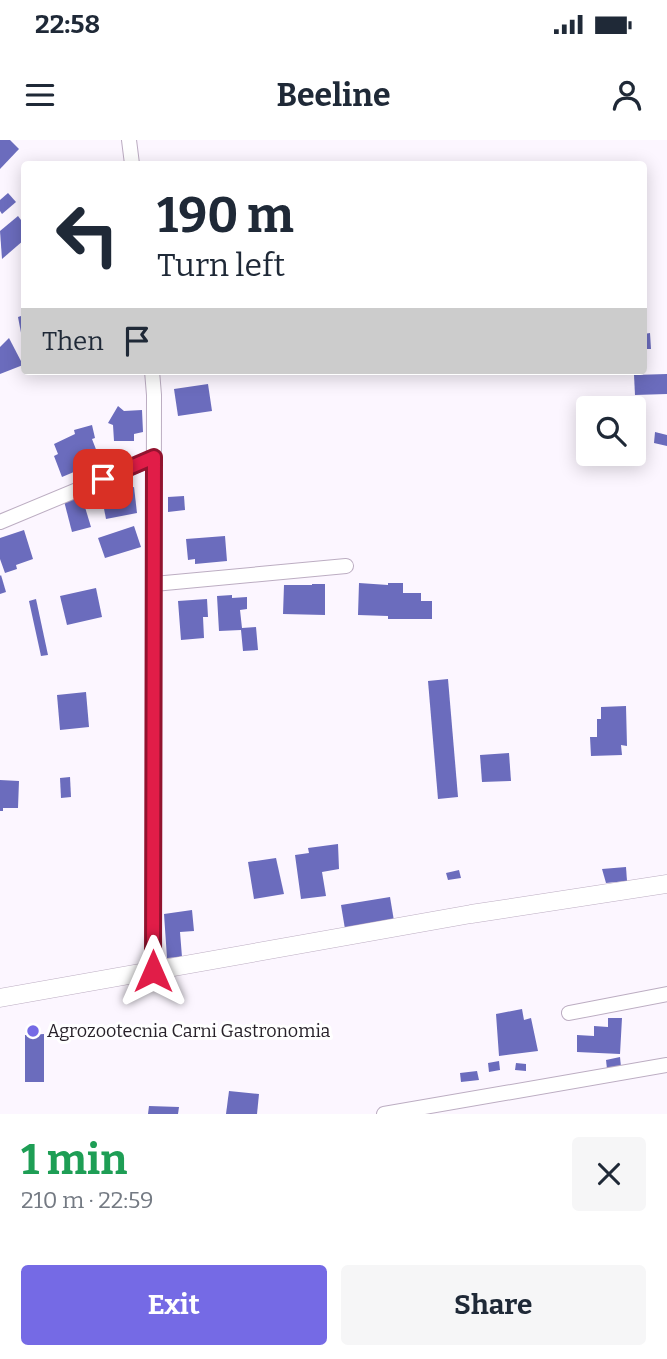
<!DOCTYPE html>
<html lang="en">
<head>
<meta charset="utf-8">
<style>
	:root { --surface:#fff; --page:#f6f6f7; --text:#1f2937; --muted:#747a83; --accent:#756ae5 }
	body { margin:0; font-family:Bitter,serif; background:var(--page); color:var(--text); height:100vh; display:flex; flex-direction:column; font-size:26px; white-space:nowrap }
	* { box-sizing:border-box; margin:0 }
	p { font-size:23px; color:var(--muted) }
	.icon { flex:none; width:38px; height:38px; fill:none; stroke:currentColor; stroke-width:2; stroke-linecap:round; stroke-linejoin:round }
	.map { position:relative; height:974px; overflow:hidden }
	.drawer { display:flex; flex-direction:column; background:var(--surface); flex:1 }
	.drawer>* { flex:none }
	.top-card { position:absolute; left:21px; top:21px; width:626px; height:214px; border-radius:7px; box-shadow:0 4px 18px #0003; background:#fff; color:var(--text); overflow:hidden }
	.fabs { position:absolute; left:576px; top:256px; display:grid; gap:14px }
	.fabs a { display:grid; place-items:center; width:70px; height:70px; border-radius:7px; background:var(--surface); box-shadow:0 4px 18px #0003; font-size:35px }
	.pin { position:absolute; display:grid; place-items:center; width:60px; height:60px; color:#fff; margin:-30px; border-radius:14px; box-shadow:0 4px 10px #0006 }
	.me { position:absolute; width:77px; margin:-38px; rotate:0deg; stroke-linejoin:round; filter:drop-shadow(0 0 5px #0008) }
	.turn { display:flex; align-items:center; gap:24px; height:147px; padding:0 21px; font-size:32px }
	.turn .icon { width:91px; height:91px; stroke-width:2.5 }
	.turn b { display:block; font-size:49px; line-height:60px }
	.then { display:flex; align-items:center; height:66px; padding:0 21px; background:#0003; gap:14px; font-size:26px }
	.round { display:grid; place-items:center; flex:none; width:74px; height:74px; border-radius:7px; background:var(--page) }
	.summary { display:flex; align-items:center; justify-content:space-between; height:119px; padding:0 21px }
	h1 { font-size:42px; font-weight:700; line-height:52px; color:#1e9e55 }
	.primary-button { display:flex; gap:14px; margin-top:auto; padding:14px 21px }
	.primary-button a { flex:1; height:80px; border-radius:7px; background:var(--accent); color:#fff; font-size:28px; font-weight:700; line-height:80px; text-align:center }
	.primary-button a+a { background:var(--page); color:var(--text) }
	.status { display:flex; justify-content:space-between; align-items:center; height:49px; padding:0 35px; background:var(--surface); direction:ltr }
	.status svg { height:19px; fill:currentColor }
	header { display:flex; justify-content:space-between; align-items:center; height:91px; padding:0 21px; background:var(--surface); font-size:32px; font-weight:700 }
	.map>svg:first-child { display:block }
	.building { fill:#6b6cbd }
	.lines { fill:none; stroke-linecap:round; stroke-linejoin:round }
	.minor-casing { stroke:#bcadc2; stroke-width:16 }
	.tertiary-casing { stroke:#bcadc2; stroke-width:19 }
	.minor { stroke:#fff; stroke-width:14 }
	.tertiary { stroke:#fff; stroke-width:18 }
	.route-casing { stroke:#92132f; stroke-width:18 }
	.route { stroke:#e11d48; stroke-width:12 }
	.poi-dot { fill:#756ae5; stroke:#fff; stroke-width:2.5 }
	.labels { text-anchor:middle; stroke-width:6; stroke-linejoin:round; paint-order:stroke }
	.poi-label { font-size:18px; fill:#28222a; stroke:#fff; text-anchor:start }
</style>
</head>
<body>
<div class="status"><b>22:58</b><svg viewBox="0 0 49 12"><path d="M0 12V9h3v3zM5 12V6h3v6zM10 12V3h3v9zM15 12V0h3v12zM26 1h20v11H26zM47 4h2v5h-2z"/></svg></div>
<header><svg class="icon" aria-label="menu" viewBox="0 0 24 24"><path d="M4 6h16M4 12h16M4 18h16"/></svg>Beeline<svg class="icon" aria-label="person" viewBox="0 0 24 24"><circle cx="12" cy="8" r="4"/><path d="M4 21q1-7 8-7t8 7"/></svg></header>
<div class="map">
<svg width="667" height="974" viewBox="0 0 667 974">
	<rect width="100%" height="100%" fill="#fcf6ff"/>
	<g class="building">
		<path d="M0,0H10L19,9L0,29Z"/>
		<path d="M8,53L16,62L2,74L0,71V60Z"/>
		<path d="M18,76L24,84V100L2,119L0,91Z"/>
		<path d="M24,175V198H22L18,177Z"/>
		<path d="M650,193L651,209H644V194Z"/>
		<path d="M9,198L23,225L0,234V207Z"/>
		<path d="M667,234V254L635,255L634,235Z"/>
		<path d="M208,244L212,271L178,276L174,249Z"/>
		<path d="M118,266L124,271L142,270L143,292L134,294V301H114L113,285L108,283Z"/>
		<path d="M92,285L95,298L92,299L97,312L85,316L83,313L76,316L81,329L62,337L54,316L58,314L54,304L75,294L74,290Z"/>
		<path d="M655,292L667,295V306L654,303Z"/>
		<path d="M134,347L137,373L106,379L101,353Z"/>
		<path d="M81,354L91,387L72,392L64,361Z"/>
		<path d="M184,356L185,370L168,372V357Z"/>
		<path d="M134,386L141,407L105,418L98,398Z"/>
		<path d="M24,390L33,419L16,425L17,429L5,433L0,419V398Z"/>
		<path d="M225,396L227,421L195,424V419L188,420L186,399Z"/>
		<path d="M1,435L6,452L0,454V436Z"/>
		<path d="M359,443L388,445V443H403V453H421V461H432V479H388V476L358,475Z"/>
		<path d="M312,444H325V475L283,474L284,445H312Z"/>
		<path d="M96,448L102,477L67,485L60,456Z"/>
		<path d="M232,455V458L247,457V469L240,470L242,488L256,487L258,510L243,511L241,490L219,491L217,456Z"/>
		<path d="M36,459L48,515L41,516L29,461Z"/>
		<path d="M207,459L208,477H203L204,498L181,500L178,461Z"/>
		<path d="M448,539L458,657L438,659L428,541Z"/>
		<path d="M86,552L89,587L60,590L57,555Z"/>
		<path d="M626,566L627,606L621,605L622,615L591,616L590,597H597V579H601V567Z"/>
		<path d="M509,613L511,641L482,642L480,615Z"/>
		<path d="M70,637L71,657L61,658L60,638Z"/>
		<path d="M0,640L19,641L18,668H3V671H0Z"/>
		<path d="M338,704L339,729L322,732L326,756L301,759L295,715L309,713L308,708Z"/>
		<path d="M276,718L284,754L254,759L248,722Z"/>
		<path d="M626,727L627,741L606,743L602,729Z"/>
		<path d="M459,730L461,738L448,740L446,733Z"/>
		<path d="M390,757L394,781L345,789L341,765Z"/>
		<path d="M192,770L194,791L180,792L182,817L167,818L164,774Z"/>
		<path d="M522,869L524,880L531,878L538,911L499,916L496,874Z"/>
		<path d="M608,878H622L620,914L577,912V895L594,896V886L608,887Z"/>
		<path d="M44,894V942H25V895Z"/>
		<path d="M620,917L621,927L607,929L606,920Z"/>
		<path d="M499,921L500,930L489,932L488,923Z"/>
		<path d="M516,923L526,924V931L515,930Z"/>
		<path d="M477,931L479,940L461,942L460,933Z"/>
		<path d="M229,951L259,954L257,974H226Z"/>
		<path d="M149,966L179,967L178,974H148Z"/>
	</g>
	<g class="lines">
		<g class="minor-casing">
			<g id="minor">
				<path d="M129,0L132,24"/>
				<path d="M152,231L154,255L153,831"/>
				<path d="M0,382L154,318"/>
				<path d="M154,444L346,426"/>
				<path d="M569,873L667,854"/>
				<path d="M384,974L667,925"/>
			</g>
		</g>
		<g class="tertiary-casing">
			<path id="tertiary" d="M0,858L471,774L667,744"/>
		</g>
		<use href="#minor" class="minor"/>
		<use href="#tertiary" class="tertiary"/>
	</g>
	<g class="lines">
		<g class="route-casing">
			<path id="route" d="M103,339L154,317L153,831"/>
		</g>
		<use href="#route" class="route"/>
	</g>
	<circle class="poi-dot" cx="33" cy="891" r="7"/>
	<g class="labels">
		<g class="poi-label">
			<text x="47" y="897">Agrozootecnia Carni Gastronomia</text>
		</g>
	</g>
</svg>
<div class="fabs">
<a><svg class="icon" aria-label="search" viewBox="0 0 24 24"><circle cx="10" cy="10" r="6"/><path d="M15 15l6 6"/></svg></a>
</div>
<div class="pin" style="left:103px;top:339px;background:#d93025"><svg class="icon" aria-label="arrive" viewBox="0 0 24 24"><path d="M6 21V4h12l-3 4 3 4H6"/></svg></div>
<svg class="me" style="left:153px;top:831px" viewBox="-20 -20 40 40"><path d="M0-17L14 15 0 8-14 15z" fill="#e11d48" stroke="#fff" stroke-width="4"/></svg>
<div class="top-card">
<div class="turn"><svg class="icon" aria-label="left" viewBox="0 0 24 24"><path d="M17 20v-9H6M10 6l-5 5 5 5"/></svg><div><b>190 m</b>Turn left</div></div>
<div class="then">Then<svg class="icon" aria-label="arrive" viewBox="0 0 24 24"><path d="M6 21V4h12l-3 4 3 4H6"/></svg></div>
</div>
</div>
<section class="drawer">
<div class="summary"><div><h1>1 min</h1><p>210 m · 22:59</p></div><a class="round"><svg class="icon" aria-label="close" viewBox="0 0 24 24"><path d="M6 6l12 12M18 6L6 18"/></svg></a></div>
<div class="primary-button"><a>Exit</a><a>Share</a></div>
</section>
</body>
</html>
